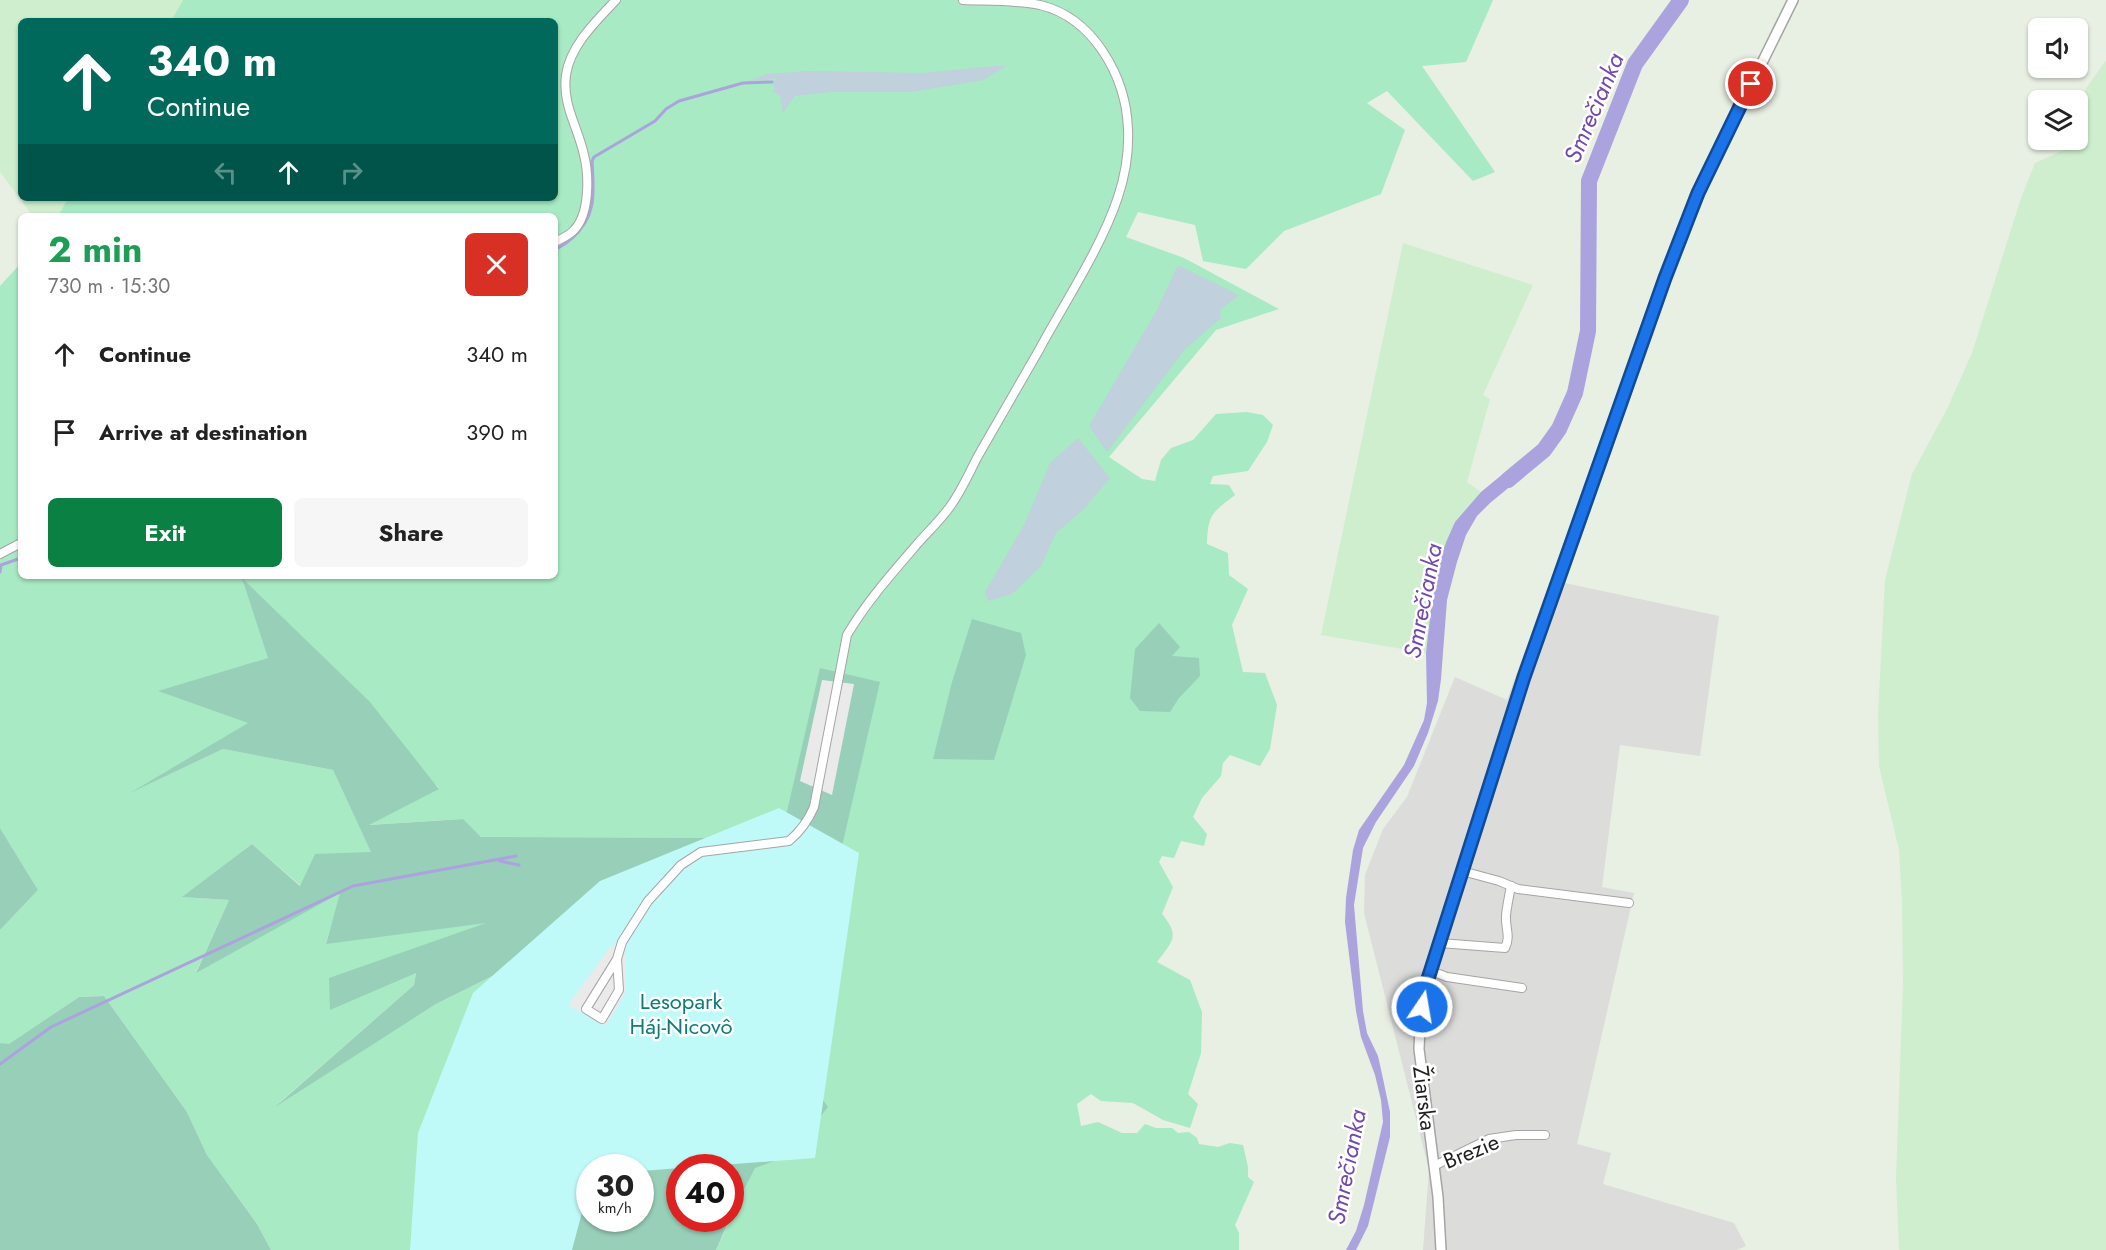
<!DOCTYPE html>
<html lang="en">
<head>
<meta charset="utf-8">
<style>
	:root { --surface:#fff; --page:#f6f6f6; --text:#222; --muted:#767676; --accent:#0b8043 }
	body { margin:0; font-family:Jost,sans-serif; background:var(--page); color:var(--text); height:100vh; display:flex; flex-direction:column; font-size:22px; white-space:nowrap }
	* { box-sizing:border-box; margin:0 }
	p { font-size:20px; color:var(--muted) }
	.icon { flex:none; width:33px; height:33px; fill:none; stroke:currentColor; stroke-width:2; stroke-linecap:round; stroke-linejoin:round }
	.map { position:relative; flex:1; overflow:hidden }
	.sheet { position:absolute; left:18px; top:213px; width:540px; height:366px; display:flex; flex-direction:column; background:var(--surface); border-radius:9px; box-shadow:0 2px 4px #0004 }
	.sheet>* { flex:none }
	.top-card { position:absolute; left:18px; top:18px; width:540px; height:183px; border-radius:9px; box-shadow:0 2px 4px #0004; background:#00695c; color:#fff; overflow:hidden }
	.buttons { position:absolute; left:2028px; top:18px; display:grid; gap:12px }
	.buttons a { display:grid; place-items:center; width:60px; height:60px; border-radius:9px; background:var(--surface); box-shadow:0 2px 4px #0004; font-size:30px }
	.speed { position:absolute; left:576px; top:1154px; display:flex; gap:12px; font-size:30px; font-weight:700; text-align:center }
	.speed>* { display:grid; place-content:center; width:78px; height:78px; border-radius:50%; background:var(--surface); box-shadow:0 2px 4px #0004; line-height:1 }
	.speed small { font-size:15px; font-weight:400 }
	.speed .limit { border:9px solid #d22; background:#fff; color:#111 }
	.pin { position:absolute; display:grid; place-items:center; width:51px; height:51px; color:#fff; margin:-26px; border:3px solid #fff; border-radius:50%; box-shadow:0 2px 6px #0007 }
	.me { position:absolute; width:66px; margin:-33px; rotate:12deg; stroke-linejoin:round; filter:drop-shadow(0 0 4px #0008) }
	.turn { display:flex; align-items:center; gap:21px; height:126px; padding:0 30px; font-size:27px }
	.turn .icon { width:78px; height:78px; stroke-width:2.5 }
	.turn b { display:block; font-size:42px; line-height:51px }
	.lanes { display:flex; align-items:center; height:57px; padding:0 30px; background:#0003; justify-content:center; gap:30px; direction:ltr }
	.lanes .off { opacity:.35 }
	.round { display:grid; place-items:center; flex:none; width:63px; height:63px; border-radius:9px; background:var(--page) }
	.overview { display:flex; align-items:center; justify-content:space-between; height:102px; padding:0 30px }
	h1 { font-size:36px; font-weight:700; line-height:45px; color:#1e9e55 }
	.primary-button { display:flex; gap:12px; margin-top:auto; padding:12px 30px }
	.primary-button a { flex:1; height:69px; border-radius:9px; background:var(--accent); color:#fff; font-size:24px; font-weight:700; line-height:69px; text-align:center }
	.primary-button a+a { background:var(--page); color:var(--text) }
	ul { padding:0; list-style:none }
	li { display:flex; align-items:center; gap:18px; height:78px; padding:0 30px }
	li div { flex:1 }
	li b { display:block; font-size:22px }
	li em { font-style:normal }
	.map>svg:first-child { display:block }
	.residential { fill:#dcdcdb }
	.farmland { fill:#cfeece }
	.grass { fill:#a8eac3 }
	.forest { fill:#98cfb9; fill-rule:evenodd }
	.wetland { fill:#c0d0dd }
	.park { fill:#bffaf9 }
	.parking { fill:#eaeaea }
	.water { fill:#aba3dd }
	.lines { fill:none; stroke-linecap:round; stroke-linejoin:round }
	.stream { stroke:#aba3dd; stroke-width:3 }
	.river { stroke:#aba3dd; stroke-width:16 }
	.minor-casing { stroke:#a5a5a5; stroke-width:10 }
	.tertiary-casing { stroke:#a5a5a5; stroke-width:12 }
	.minor { stroke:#fff; stroke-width:8 }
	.tertiary { stroke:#fff; stroke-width:9 }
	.route-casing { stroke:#114b97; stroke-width:15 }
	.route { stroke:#1a73e8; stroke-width:10 }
	.labels { text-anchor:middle; stroke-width:5; stroke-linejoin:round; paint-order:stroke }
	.park-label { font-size:22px; fill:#0a7d7b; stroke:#fff }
	.street-label { font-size:22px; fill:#1e1e1e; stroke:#fff }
	.water-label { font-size:24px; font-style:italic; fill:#7249ae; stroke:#fff }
</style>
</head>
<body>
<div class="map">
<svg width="2106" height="1250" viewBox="0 0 2106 1250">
	<rect width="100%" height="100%" fill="#e8efe3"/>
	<path class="residential" d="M1551,580L1719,616L1700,756L1620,745L1602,887L1634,893L1577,1144L1611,1153L1603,1184L1734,1223L1746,1246L1736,1250H1423L1429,1170L1364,913L1365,875L1383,829L1407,797L1455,677L1507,700Z"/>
	<g class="farmland">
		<path d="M0,0H183L171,21H21V198H68L58,216H33L0,172Z"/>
		<path d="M2106,60V1250H1899L1896,1178L1903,983L1902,902L1899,850L1879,766L1878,713L1885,580L1912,474L1947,409L1972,353L2021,198L2035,163L2066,149L2070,140H2078V118L2085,90Z"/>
		<path d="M1403,243L1533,285L1483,395L1490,399L1467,482L1481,492L1455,522L1441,556L1431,608L1426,653L1321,635Z"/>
	</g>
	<path class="grass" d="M183,0H1493L1466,62L1422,66L1495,172L1473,181L1387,91L1367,103L1405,130L1381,194L1284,231L1246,269L1203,261L1195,225L1138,212L1126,237L1184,258L1279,309L1216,330L1109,457L1142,479L1155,481L1161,460L1171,448L1193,440L1216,414L1247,412L1263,415L1273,425L1267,442L1248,471L1213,476L1210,484L1229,485L1235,495C1212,513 1208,514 1207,544L1228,553L1229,575L1248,589L1232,625L1243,672L1265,673L1277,705L1270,749L1260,766L1230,755L1223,763L1221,776L1202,798L1193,817L1207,834L1204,846L1181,841L1174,858L1162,856L1159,862L1173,887L1162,914C1181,937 1172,941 1157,962L1190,980L1202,1012L1201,1053L1188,1094L1198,1104L1190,1128L1163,1120L1133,1103L1101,1101L1091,1094L1077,1104L1081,1126L1098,1122L1122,1133H1137L1145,1124L1156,1128H1172L1178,1133L1189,1132L1197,1138L1199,1144L1218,1147L1230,1143L1243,1145L1248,1167V1177L1254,1182L1235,1225L1239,1233V1250H716L755,1167L789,1156L793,1058L879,682L783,829L738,838L481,837L462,819L367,825L439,788L243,579L269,658L159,691L249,723L138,789L223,749L333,770L372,853L315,855L301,886L252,844L183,897L229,900L196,972L341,892L326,943L490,922L331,1009L416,972L414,985L279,1103L436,1004L569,938L579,1138L550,1250H271L257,1224L207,1155L187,1112L104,996L79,997L8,1045L0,1043V930L38,890L0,828V286L21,263V576H555V216H58L68,198H555V21H171Z"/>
	<g class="forest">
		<path d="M242,578L370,702L439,789L369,825L463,819L481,837L738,838L783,829L820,668L880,682L793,1058L828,1107L789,1156L755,1168L730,1218V1167H680V1218H730L716,1250H550L569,938L436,1004L275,1107L414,985L416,973L330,1010L329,978L486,923L326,944L340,893L196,973L229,900L182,897L252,844L300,886L315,854L371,852L333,770L223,749L130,793L248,723L158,691L268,658ZM590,1167H640V1218H590Z"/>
		<path d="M972,619L1021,633L1026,655L994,760L933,759L952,682Z"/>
		<path d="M1159,623L1180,647L1172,656L1199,658L1200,676L1179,698L1170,712L1140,711L1130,698L1135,649Z"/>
		<path d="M0,828L38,890L0,930Z"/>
		<path d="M104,996L187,1112L207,1155L257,1224L271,1250H0V1043L9,1044L79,997Z"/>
	</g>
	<g class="wetland">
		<path d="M995,66H1006L984,80L911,92H831L795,96L783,113L780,96L772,91L775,88L772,82L778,78L743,83L767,74L808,71L920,73Z"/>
		<path d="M1178,265L1239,295L1220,310L1221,318L1185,349L1107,452L1089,426L1157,310Z"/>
		<path d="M1078,438L1110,478L1083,510L1056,533L1041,566L1012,594L988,601L985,592L1024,525L1050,463Z"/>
	</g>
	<path class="park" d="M779,808L859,853L815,1158L641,1171L640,1167H590L589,1186L572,1250H410L418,1133L473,993L600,881Z"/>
	<g class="parking">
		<path d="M822,680L854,684L832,795L800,781Z"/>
		<path d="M622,942L626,961L625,994L605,1026L568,1005L610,947Z"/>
	</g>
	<path class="water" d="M1521,459L1529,471L1490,503L1477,516L1466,535L1457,562L1447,600L1441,679L1438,701L1428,733L1414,766L1376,822L1363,848L1354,905L1363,1011L1367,1033L1378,1056L1382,1074L1390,1112V1137L1368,1226L1356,1250H1346L1356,1231L1364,1205L1383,1122L1381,1100L1375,1075L1361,1037L1356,1011L1345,922L1346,898L1353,850L1359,830L1404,765L1424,720L1427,703L1426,653L1431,608L1441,556L1447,540L1455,522L1481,492Z"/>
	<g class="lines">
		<g class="stream">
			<path d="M555,249C562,247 566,243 571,239C597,217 594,193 592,161L594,157L655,121L666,109L679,101L743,83L772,82"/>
			<path d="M0,572L1,565L21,558"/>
			<path d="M500,861L519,865"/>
			<path d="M0,1064L51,1027L353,886L516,856"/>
		</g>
		<path class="river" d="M1508,480L1544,450L1559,429L1575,393L1588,331L1589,181L1635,64L1681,0"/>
		<g class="minor-casing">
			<g id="minor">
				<path d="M555,242C561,239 570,235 574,230C590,214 589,175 584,155C578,127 562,105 566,75C570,46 596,21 616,0"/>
				<path d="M0,554L21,543"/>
				<path d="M1462,871L1499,881L1518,889L1629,903"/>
				<path d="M1440,943L1505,948C1511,937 1505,927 1506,915C1507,906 1509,896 1511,886"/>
				<path d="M617,959L619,990L602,1019L586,1009L617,959L622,942L648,901L681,865L701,852L789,841C801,831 808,821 814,807L847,635C867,601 894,571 919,542C929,531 940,520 949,508C961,492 969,473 978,456C998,421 1019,385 1039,350C1065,302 1101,248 1118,197C1125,176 1129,151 1128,129C1126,77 1094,18 1040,5C1015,0 988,1 963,0"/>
				<path d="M1431,971L1447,977L1522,988"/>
				<path d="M1434,1166L1489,1139L1516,1135H1545"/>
			</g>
		</g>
		<g class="tertiary-casing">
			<path id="tertiary" d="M1441,1250L1438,1197L1419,1049L1420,1027L1427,982L1529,661L1677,245L1712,164L1793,0"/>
		</g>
		<use href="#minor" class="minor"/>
		<use href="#tertiary" class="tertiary"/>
	</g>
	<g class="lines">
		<g class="route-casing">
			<path id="route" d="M1422,1007L1427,982L1524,677L1665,278L1698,193L1751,84"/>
		</g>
		<use href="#route" class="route"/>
	</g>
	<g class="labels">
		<g class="park-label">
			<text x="681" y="1009">Lesopark<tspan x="681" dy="25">Háj-Nicovô</tspan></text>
		</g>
		<g class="street-label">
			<text transform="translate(1425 1098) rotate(83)" y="8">Žiarska</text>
			<text transform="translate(1471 1151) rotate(-22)" y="8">Brezie</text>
		</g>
		<g class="water-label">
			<text transform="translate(1594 108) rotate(-67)" y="8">Smrečianka</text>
			<text transform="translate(1423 601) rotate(-79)" y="8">Smrečianka</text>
			<text transform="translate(1347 1167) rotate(-79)" y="8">Smrečianka</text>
		</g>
	</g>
</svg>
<div class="buttons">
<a><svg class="icon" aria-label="sound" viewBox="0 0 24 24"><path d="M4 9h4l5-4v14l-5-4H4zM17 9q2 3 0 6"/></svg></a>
<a><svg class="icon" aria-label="layers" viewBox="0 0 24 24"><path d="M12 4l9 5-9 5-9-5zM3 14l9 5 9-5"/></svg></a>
</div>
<div class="speed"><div>30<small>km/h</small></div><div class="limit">40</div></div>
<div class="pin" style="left:1751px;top:84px;background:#d93025"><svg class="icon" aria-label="arrive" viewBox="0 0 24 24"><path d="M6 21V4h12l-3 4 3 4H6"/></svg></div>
<svg class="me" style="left:1422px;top:1007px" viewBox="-20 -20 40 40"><circle r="17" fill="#1a73e8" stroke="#fff" stroke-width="3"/><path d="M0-11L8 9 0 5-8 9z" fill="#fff"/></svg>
<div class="top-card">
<div class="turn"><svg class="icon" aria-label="ahead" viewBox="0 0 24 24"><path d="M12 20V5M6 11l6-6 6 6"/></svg><div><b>340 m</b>Continue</div></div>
<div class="lanes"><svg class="icon off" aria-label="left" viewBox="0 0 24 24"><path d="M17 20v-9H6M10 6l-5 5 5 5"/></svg><svg class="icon" aria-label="ahead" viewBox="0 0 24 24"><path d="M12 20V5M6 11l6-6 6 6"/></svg><svg class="icon off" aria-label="right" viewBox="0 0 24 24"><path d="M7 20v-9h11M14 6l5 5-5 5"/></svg></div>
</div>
<section class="sheet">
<div class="overview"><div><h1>2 min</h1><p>730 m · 15:30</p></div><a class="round" style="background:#d93025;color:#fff"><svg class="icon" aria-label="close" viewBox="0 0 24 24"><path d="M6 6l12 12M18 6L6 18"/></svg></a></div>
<ul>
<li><svg class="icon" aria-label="ahead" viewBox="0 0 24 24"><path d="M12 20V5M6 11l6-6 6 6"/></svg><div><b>Continue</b></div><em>340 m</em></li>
<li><svg class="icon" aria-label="arrive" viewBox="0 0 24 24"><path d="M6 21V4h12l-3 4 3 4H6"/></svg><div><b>Arrive at destination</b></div><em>390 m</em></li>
</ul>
<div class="primary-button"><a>Exit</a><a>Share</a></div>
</section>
</div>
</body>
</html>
